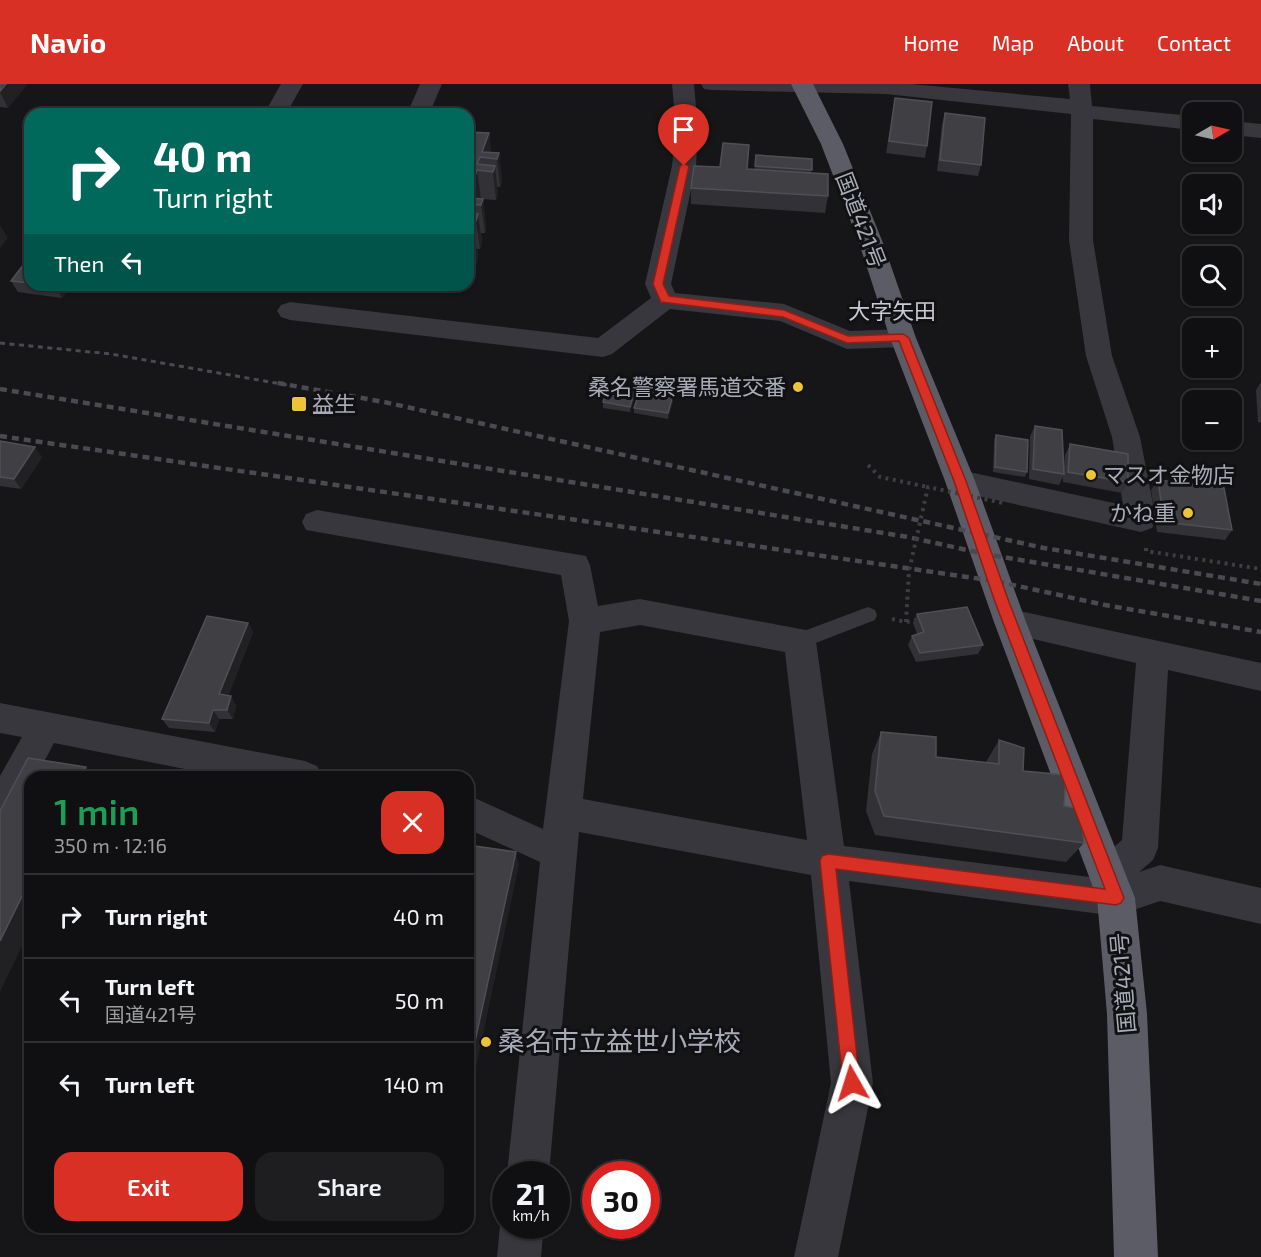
<!DOCTYPE html>
<html lang="en">
<head>
<meta charset="utf-8">
<style>
	:root { --surface:#101012; --page:#1e1e20; --text:#f1f3f6; --muted:#9c9d9f; --line:#303032; --accent:#d93025 }
	body { margin:0; font-family:"Exo 2","Noto Sans JP",sans-serif; background:var(--page); color:var(--text); height:100vh; display:flex; flex-direction:column; font-size:22px; white-space:nowrap }
	* { box-sizing:border-box; margin:0 }
	p { font-size:20px; color:var(--muted) }
	.icon { flex:none; width:33px; height:33px; fill:none; stroke:currentColor; stroke-width:2; stroke-linecap:round; stroke-linejoin:round }
	.map { position:relative; flex:1; overflow:hidden }
	.sheet { position:absolute; left:24px; top:687px; width:450px; height:462px; display:flex; flex-direction:column; background:var(--surface); border-radius:18px; box-shadow:0 2px 4px #0004,0 0 0 2px var(--line) }
	.sheet>* { flex:none }
	.guide { position:absolute; left:24px; top:24px; width:450px; height:183px; border-radius:18px; box-shadow:0 2px 4px #0004,0 0 0 2px var(--line); background:#00695c; color:#fff; overflow:hidden }
	.needle { width:39px; rotate:81deg }
	.fabs { position:absolute; left:1182px; top:18px; display:grid; gap:12px }
	.fabs a { display:grid; place-items:center; width:60px; height:60px; border-radius:12px; background:var(--surface); box-shadow:0 2px 4px #0004,0 0 0 2px var(--line); font-size:30px }
	.speed { position:absolute; left:492px; top:1077px; display:flex; gap:12px; font-size:30px; font-weight:700; text-align:center }
	.speed>* { display:grid; place-content:center; width:78px; height:78px; border-radius:50%; background:var(--surface); box-shadow:0 2px 4px #0004,0 0 0 2px var(--line); line-height:1 }
	.speed small { font-size:15px; font-weight:400 }
	.speed .limit { border:9px solid #d22; background:#fff; color:#111 }
	.pin { position:absolute; display:grid; place-items:center; width:51px; height:51px; color:#fff; margin:-62px -26px; border-radius:50% 50% 50% 0; rotate:-45deg; box-shadow:0 0 6px #0007 }
	.pin .icon { rotate:45deg }
	.me { position:absolute; width:66px; margin:-33px; rotate:354deg; stroke-linejoin:round; filter:drop-shadow(0 0 4px #0008) }
	.turn { display:flex; align-items:center; gap:21px; height:126px; padding:0 30px; font-size:27px }
	.turn .icon { width:78px; height:78px; stroke-width:2.5 }
	.turn b { display:block; font-size:42px; line-height:51px }
	.then { display:flex; align-items:center; height:57px; padding:0 30px; background:#0003; gap:12px; font-size:22px }
	.round { display:grid; place-items:center; flex:none; width:63px; height:63px; border-radius:18px; background:var(--page) }
	.headline { display:flex; align-items:center; justify-content:space-between; height:102px; padding:0 30px }
	h1 { font-size:36px; font-weight:600; line-height:45px; color:#1e9e55 }
	.cta { display:flex; gap:12px; margin-top:auto; padding:12px 30px }
	.cta a { flex:1; height:69px; border-radius:18px; background:var(--accent); color:#fff; font-size:24px; font-weight:600; line-height:69px; text-align:center }
	.cta a+a { background:var(--page); color:var(--text) }
	ul { padding:0; list-style:none }
	li { display:flex; align-items:center; gap:18px; height:84px; padding:0 30px; border-top:2px solid var(--line) }
	li div { flex:1 }
	li b { display:block; font-size:22px }
	li em { font-style:normal }
	header { display:flex; align-items:center; gap:36px; box-sizing:border-box; height:84px; padding:0 30px; background:var(--accent); color:#fff }
	header strong { font-size:28px }
	nav { display:flex; gap:33px; margin-inline-start:auto; font-size:21px }
	.map>svg:first-child { display:block }
	.lines { fill:none; stroke-linecap:round; stroke-linejoin:round }
	.path { stroke:#3d3e44; stroke-width:4; stroke-dasharray:3 4.5; stroke-linecap:butt }
	.service { fill:#37373d; fill-rule:evenodd }
	.minor { fill:#37373d; fill-rule:evenodd }
	.trunk { fill:#5b5c65; fill-rule:evenodd }
	.rail-far1 { stroke:#4a4b52; stroke-width:3; stroke-dasharray:5 4.5; stroke-linecap:butt }
	.rail { stroke:#4a4b52; stroke-width:4.5; stroke-dasharray:7 5; stroke-linecap:butt }
	.path-bridge { stroke:#3d3e44; stroke-width:4; stroke-dasharray:3 4.5; stroke-linecap:butt }
	.wall { fill:#323236 }
	.shaded-wall { fill:#212124 }
	.building { fill:#3f3f44; stroke:#4f5056; stroke-width:1.5 }
	.route { fill:#d93025; stroke:#8d1f18; stroke-width:1.5 }
	.poi-dot { fill:#efc337; stroke:#111113; stroke-width:2 }
	.labels { text-anchor:middle; stroke-width:6; stroke-linejoin:round; paint-order:stroke }
	.street-label { font-size:22px; fill:#a8acb8; stroke:#111113 }
	.far-quarter-label { font-size:22px; fill:#c9cbd4; stroke:#111113 }
	.poi-label { font-size:22px; fill:#a8acb8; stroke:#111113; text-anchor:end }
	.near-poi-label { font-size:27px; fill:#a8acb8; stroke:#111113; text-anchor:start }
</style>
</head>
<body>
<header>
<strong>Navio</strong>
<nav><a>Home</a><a>Map</a><a>About</a><a>Contact</a></nav>
</header>
<div class="map">
<svg width="1261" height="1173" viewBox="0 0 1261 1173">
	<rect width="100%" height="100%" fill="#161618"/>
	<g class="lines">
		<g class="path">
			<path d="M868,381L880,393L928,403"/>
			<path d="M1146,464V467L1261,485"/>
			<path d="M892,535L906,538L917,536"/>
		</g>
		<path class="service" d="M868,523L875,526L877,531L875,536L800,565L793,563L790,557L793,551Z"/>
		<g class="minor">
			<path d="M281,0H303L286,30H264Z"/>
			<path d="M420,0H442L429,30H407Z"/>
			<path d="M672,0H694L698,45L696,82L671,200L675,209L784,220L850,247L903,245L912,248L916,254L912,260L903,263L847,265L780,237L670,225L612,270L603,273L290,236L281,233L277,227L281,221L290,218L598,254L651,214L645,200L672,82L676,45Z"/>
			<path d="M701,0H911L1070,15L1068,0H1090L1092,22L1192,32V46L1093,35V156L1112,272L1140,353L1156,436L1152,444L1141,448L960,408L950,405L945,397L950,389L960,386L1123,421L1112,353L1086,272L1069,156L1071,30L886,10L712,6L704,5Z"/>
			<path d="M1232,37L1261,40V54L1232,51Z"/>
			<path d="M317,426L586,472L590,481L598,522L640,515L811,547L816,557L844,762L1090,793L1095,780L1122,756L1136,579L999,547L994,538L999,529L1010,525L1261,579V607L1168,586L1158,764L1153,776L1139,788L1160,781L1261,804V840L1160,817L1116,832L849,797L873,999L838,1173H794L831,999L811,791L579,748L549,1090H507L540,778L468,745V711L543,745L569,537L561,491L306,446L302,438L306,430ZM640,541L785,568L807,756L583,715L600,548Z"/>
			<path d="M0,619L305,677L317,682L323,693H225L54,659L36,693H30V705L13,739L0,743V692L22,653L0,649Z"/>
			<path d="M506,1129V1142H544L541,1173H497L500,1142Z"/>
		</g>
		<path class="trunk" d="M791,0H813L843,60L883,159L916,254L975,397L1026,538L1135,814L1147,930L1158,1173H1114L1107,930L1097,814L994,538L945,397L890,254L859,159L821,60Z"/>
		<path class="rail-far1" d="M0,259L111,270L287,301"/>
		<g class="rail">
			<path d="M278,299L384,318L1044,464L1261,500"/>
			<path d="M0,305L908,453L985,470L1261,517"/>
			<path d="M0,352L995,497L1105,521L1261,548"/>
		</g>
		<path class="path-bridge" d="M906,538L909,487L928,403L1003,419"/>
	</g>
	<g class="wall">
		<path d="M0,0L8,24L0,23Z"/>
		<path d="M895,14L927,62L925,74L886,69Z"/>
		<path d="M945,29L981,81L978,92L937,87L942,40Z"/>
		<path d="M468,48L489,49L491,68L499,69L502,98L500,103H497L498,110L496,116L481,115H483L486,144L485,149H481L482,158L480,165H477L478,174L476,181L468,180Z"/>
		<path d="M756,71L812,75L811,89L828,112L825,129L691,120V104L747,85L755,86Z"/>
		<path d="M30,172V201H71L62,214L18,208L11,197Z"/>
		<path d="M114,201H145L143,205Z"/>
		<path d="M1261,298V339L1258,338L1256,306Z"/>
		<path d="M635,312L630,328L603,324V318Z"/>
		<path d="M673,317L668,335L634,329V324Z"/>
		<path d="M1035,342L1064,382L1065,371L1070,360L1128,398L1122,409L1063,398V393L1059,401L1029,395L1030,352Z"/>
		<path d="M996,351L1027,388L1025,393L993,388L994,356Z"/>
		<path d="M0,357L42,373L21,405L0,402Z"/>
		<path d="M1158,396L1232,446L1225,456L1157,448L1151,406Z"/>
		<path d="M917,530L983,561L978,570L916,578L908,561L912,552L917,550L913,539Z"/>
		<path d="M248,539L253,548L228,612L236,621L233,635H219L215,648L169,644L162,635Z"/>
		<path d="M881,648L936,673L986,678L999,656L1023,687L1064,722L1084,759L1066,778L875,751L866,727L872,670Z"/>
	</g>
	<g class="shaded-wall">
		<path d="M6,0H28L8,24L0,8Z"/>
		<path d="M489,49L492,75L482,68Z"/>
		<path d="M499,69L502,98L500,103L497,75Z"/>
		<path d="M495,82L498,110L496,116L493,88Z"/>
		<path d="M477,86L481,115L468,120V112Z"/>
		<path d="M483,115L486,144L485,149L481,121Z"/>
		<path d="M478,130L482,158L480,165L476,137Z"/>
		<path d="M0,141L8,154L0,164Z"/>
		<path d="M474,146L478,174L476,181L472,152Z"/>
		<path d="M57,201H71L62,214L56,202Z"/>
		<path d="M635,306V312L630,328V323Z"/>
		<path d="M673,311V317L668,335V329Z"/>
		<path d="M35,363L42,373L21,405L14,395Z"/>
		<path d="M248,539L253,548L225,619L219,610Z"/>
		<path d="M231,612L236,621L233,635L227,626Z"/>
		<path d="M213,626L219,635L215,648L209,639Z"/>
		<path d="M86,683L96,693H80Z"/>
		<path d="M516,768L519,781L471,1007L468,1002V990Z"/>
		<path d="M30,796V845L0,908V857Z"/>
	</g>
	<g class="building">
		<path d="M0,0H6L0,7Z"/>
		<path d="M895,14L932,18L927,62L889,57Z"/>
		<path d="M945,29L985,34L981,81L940,76Z"/>
		<path d="M468,48L489,49L482,68L499,69L497,75L480,73L477,80L495,82L493,88L477,86L468,112Z"/>
		<path d="M723,59L749,61L747,85L828,90V112L691,104L694,82L720,83Z"/>
		<path d="M756,71L812,75V86L755,82Z"/>
		<path d="M468,114L483,115L481,121L468,120Z"/>
		<path d="M468,129L478,130L476,137L468,136Z"/>
		<path d="M468,145L474,146L472,152H468Z"/>
		<path d="M30,172V199L11,197Z"/>
		<path d="M608,302L635,306L630,323L603,318Z"/>
		<path d="M640,306L673,311L668,329L634,324Z"/>
		<path d="M1035,342L1062,346L1064,390L1033,385Z"/>
		<path d="M996,351L1028,356L1027,388L995,383Z"/>
		<path d="M0,357L35,363L14,395L0,393Z"/>
		<path d="M1070,360L1128,370V398L1068,388Z"/>
		<path d="M1158,396L1224,404L1232,446L1164,438Z"/>
		<path d="M967,523L983,561L920,569L912,552L924,548L917,530Z"/>
		<path d="M207,532L248,539L219,610L231,612L227,626H213L209,639L162,635Z"/>
		<path d="M881,648L936,653V673L999,680V656L1024,664L1023,687L1066,691L1064,722L1080,725L1084,759L884,732L875,707Z"/>
		<path d="M28,674L86,683L80,693H30V796L0,857V727Z"/>
		<path d="M468,761L516,768L468,990Z"/>
	</g>
	<path class="route" d="M684,79L689,82L663,200L669,212L784,226L848,252L903,250L909,254L966,397L1009,518L1124,814L1121,819L1116,821L836,785L860,999L858,1005L852,1008L846,1005L843,999L820,777L822,772L828,770L1105,805L995,518L954,397L899,257L847,259L783,233L661,218L653,200L680,82Z"/>
	<g class="poi-dot">
		<circle cx="798" cy="303" r="6"/>
		<rect x="291" y="312" width="16" height="16" rx="3"/>
		<circle cx="1091" cy="391" r="6"/>
		<circle cx="1188" cy="429" r="6"/>
		<circle cx="486" cy="958" r="6"/>
	</g>
	<g class="labels">
		<g class="street-label">
			<text transform="translate(861 136) rotate(69)" y="8">国道421号</text>
			<text transform="translate(1123 899) rotate(-95)" y="8">国道421号</text>
		</g>
		<g class="far-quarter-label">
			<text x="892" y="235">大字矢田</text>
		</g>
		<g class="poi-label">
			<text x="786" y="311">桑名警察署馬道交番</text>
			<text x="312" y="328" text-anchor="start">益生</text>
			<text x="1103" y="399" text-anchor="start">マスオ金物店</text>
			<text x="1176" y="437">かね重</text>
		</g>
		<g class="near-poi-label">
			<text x="498" y="967">桑名市立益世小学校</text>
		</g>
	</g>
</svg>
<div class="fabs">
<a><svg class="needle" viewBox="-14 -14 28 28"><path d="M0-13l5 13h-10z" fill="#e53935"/><path d="M0 13l5-13h-10z" fill="#9c9d9f"/></svg></a>
<a><svg class="icon" aria-label="sound" viewBox="0 0 24 24"><path d="M4 9h4l5-4v14l-5-4H4zM17 9q2 3 0 6"/></svg></a>
<a><svg class="icon" aria-label="search" viewBox="0 0 24 24"><circle cx="10" cy="10" r="6"/><path d="M15 15l6 6"/></svg></a>
<a>+</a>
<a>−</a>
</div>
<div class="speed"><div>21<small>km/h</small></div><div class="limit">30</div></div>
<div class="pin" style="left:684px;top:82px;background:#d93025"><svg class="icon" aria-label="arrive" viewBox="0 0 24 24"><path d="M6 21V4h12l-3 4 3 4H6"/></svg></div>
<svg class="me" style="left:852px;top:999px" viewBox="-20 -20 40 40"><path d="M0-17L14 15 0 8-14 15z" fill="#d93025" stroke="#fff" stroke-width="4"/></svg>
<div class="guide">
<div class="turn"><svg class="icon" aria-label="right" viewBox="0 0 24 24"><path d="M7 20v-9h11M14 6l5 5-5 5"/></svg><div><b>40 m</b>Turn right</div></div>
<div class="then">Then<svg class="icon" aria-label="left" viewBox="0 0 24 24"><path d="M17 20v-9H6M10 6l-5 5 5 5"/></svg></div>
</div>
<section class="sheet">
<div class="headline"><div><h1>1 min</h1><p>350 m · 12:16</p></div><a class="round" style="background:#d93025;color:#fff"><svg class="icon" aria-label="close" viewBox="0 0 24 24"><path d="M6 6l12 12M18 6L6 18"/></svg></a></div>
<ul>
<li><svg class="icon" aria-label="right" viewBox="0 0 24 24"><path d="M7 20v-9h11M14 6l5 5-5 5"/></svg><div><b>Turn right</b></div><em>40 m</em></li>
<li><svg class="icon" aria-label="left" viewBox="0 0 24 24"><path d="M17 20v-9H6M10 6l-5 5 5 5"/></svg><div><b>Turn left</b><p>国道421号</p></div><em>50 m</em></li>
<li><svg class="icon" aria-label="left" viewBox="0 0 24 24"><path d="M17 20v-9H6M10 6l-5 5 5 5"/></svg><div><b>Turn left</b></div><em>140 m</em></li>
</ul>
<div class="cta"><a>Exit</a><a>Share</a></div>
</section>
</div>
</body>
</html>
